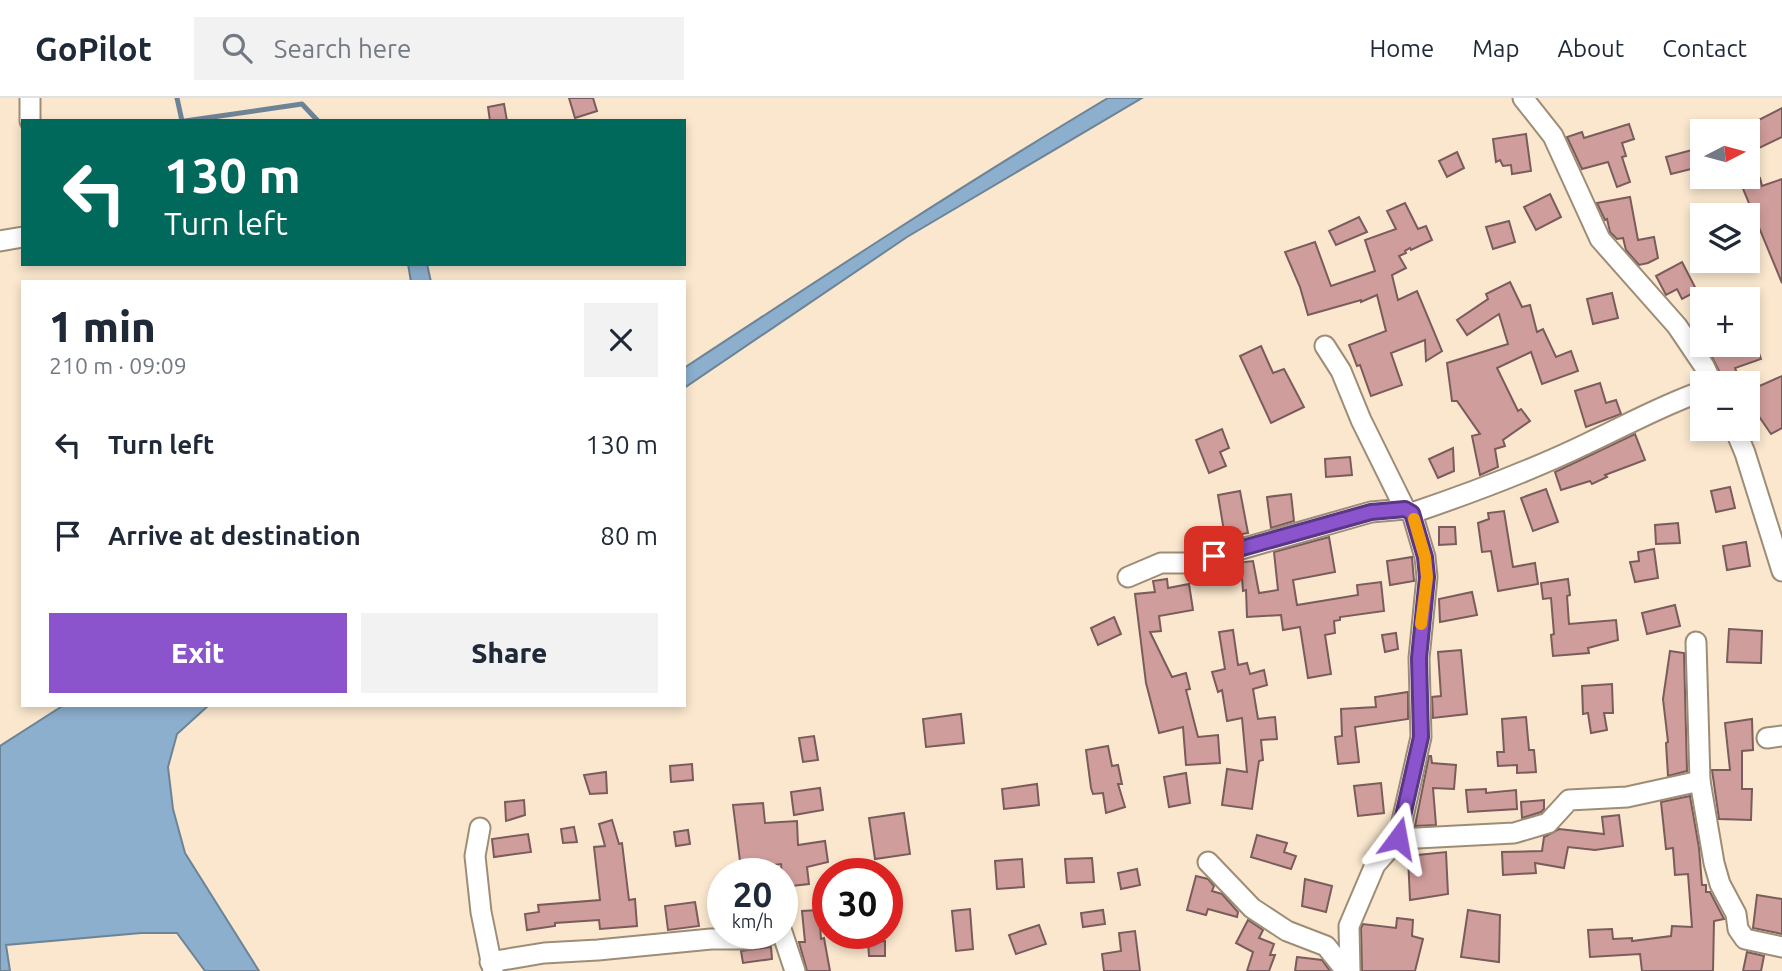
<!DOCTYPE html>
<html lang="en">
<head>
<meta charset="utf-8">
<style>
	:root { --surface:#fff; --page:#f2f2f3; --text:#1f2937; --muted:#747a83; --line:#e0e1e3; --accent:#8b54cc }
	body { margin:0; font-family:Ubuntu,sans-serif; background:var(--page); color:var(--text); height:100vh; display:flex; flex-direction:column; font-size:26px; white-space:nowrap }
	* { box-sizing:border-box; margin:0 }
	p { font-size:23px; color:var(--muted) }
	.icon { flex:none; width:38px; height:38px; fill:none; stroke:currentColor; stroke-width:2; stroke-linecap:round; stroke-linejoin:round }
	.map { position:relative; flex:1; overflow:hidden }
	.panel { position:absolute; left:21px; top:182px; width:665px; height:427px; display:flex; flex-direction:column; background:var(--surface); border-radius:0px; box-shadow:0 4px 10px #0003 }
	.panel>* { flex:none }
	.banner { position:absolute; left:21px; top:21px; width:665px; height:147px; border-radius:0px; box-shadow:0 4px 10px #0003; background:#00695c; color:#fff; overflow:hidden }
	.needle { width:46px; rotate:84deg }
	.tools { position:absolute; left:1690px; top:21px; display:grid; gap:14px }
	.tools a { display:grid; place-items:center; width:70px; height:70px; border-radius:0px; background:var(--surface); box-shadow:0 4px 10px #0003; font-size:35px }
	.speed { position:absolute; left:707px; top:760px; display:flex; gap:14px; font-size:35px; font-weight:700; text-align:center }
	.speed>* { display:grid; place-content:center; width:91px; height:91px; border-radius:50%; background:var(--surface); box-shadow:0 4px 10px #0003; line-height:1 }
	.speed small { font-size:18px; font-weight:400 }
	.speed .limit { border:10px solid #d22; background:#fff; color:#111 }
	.pin { position:absolute; display:grid; place-items:center; width:60px; height:60px; color:#fff; margin:-30px; border-radius:14px; box-shadow:0 4px 10px #0006 }
	.me { position:absolute; width:77px; margin:-38px; rotate:13deg; stroke-linejoin:round; filter:drop-shadow(0 0 5px #0008) }
	.turn { display:flex; align-items:center; gap:24px; height:147px; padding:0 28px; font-size:32px }
	.turn .icon { width:91px; height:91px; stroke-width:2.5 }
	.turn b { display:block; font-size:49px; line-height:60px }
	.round { display:grid; place-items:center; flex:none; width:74px; height:74px; border-radius:0px; background:var(--page) }
	.overview { display:flex; align-items:center; justify-content:space-between; height:119px; padding:0 28px }
	h1 { font-size:42px; font-weight:800; line-height:52px }
	.button { display:flex; gap:14px; margin-top:auto; padding:14px 28px }
	.button a { flex:1; height:80px; border-radius:0px; background:var(--accent); color:#fff; font-size:28px; font-weight:800; line-height:80px; text-align:center }
	.button a+a { background:var(--page); color:var(--text) }
	ul { padding:0; list-style:none }
	li { display:flex; align-items:center; gap:21px; height:91px; padding:0 28px }
	li div { flex:1 }
	li b { display:block; font-size:26px }
	li em { font-style:normal }
	header { display:flex; align-items:center; gap:42px; box-sizing:border-box; height:98px; padding:0 35px; background:var(--surface); border-bottom:2px solid var(--line) }
	header strong { font-size:33px }
	nav { display:flex; gap:38px; margin-inline-start:auto; font-size:24px }
	.search { width:490px; height:63px; background:var(--page); display:flex; align-items:center; gap:18px; box-sizing:border-box; padding:0 24px; border-radius:0px; color:var(--muted); font-size:26px }
	.map>svg:first-child { display:block }
	.water { fill:#8cafce; stroke:#6d8497; stroke-width:2 }
	.lines { fill:none; stroke-linecap:round; stroke-linejoin:round }
	.stream { stroke:#6d8497; stroke-width:5 }
	.building { fill:#cf9d9b; stroke:#795c5b; stroke-width:2 }
	.street-casing { stroke:#9e8d76; stroke-width:23 }
	.street { stroke:#fff; stroke-width:19 }
	.route-casing { stroke:#5a3785; stroke-width:18 }
	.route { stroke:#8b54cc; stroke-width:12 }
	.slow { stroke:#f59e0b; stroke-width:12 }
</style>
</head>
<body>
<header>
<strong>GoPilot</strong>
<div class="search"><svg class="icon" aria-label="search" viewBox="0 0 24 24"><circle cx="10" cy="10" r="6"/><path d="M15 15l6 6"/></svg>Search here</div>
<nav><a>Home</a><a>Map</a><a>About</a><a>Contact</a></nav>
</header>
<div class="map">
<svg width="1782" height="873" viewBox="0 0 1782 873">
	<rect width="100%" height="100%" fill="#fae7ce"/>
	<g class="water">
		<path d="M1108,0H1142L907,139L684,290V270C824,178 964,86 1108,0Z"/>
		<path d="M408,166H427L431,184H411Z"/>
		<path d="M64,607H209L177,636L168,669L173,711L185,755L259,873H205L177,835H141L6,847L10,873H0V648Z"/>
	</g>
	<g class="lines">
		<g class="stream">
			<path d="M177,0L182,23"/>
			<path d="M185,23L302,6L318,23"/>
		</g>
	</g>
	<g class="building">
		<path d="M569,0H593L597,13L575,20Z"/>
		<path d="M504,6L507,23H490L488,9Z"/>
		<path d="M1782,10V39L1755,52L1745,29Z"/>
		<path d="M1629,26L1634,41L1622,45L1626,58L1622,59L1630,84L1617,89L1608,64L1582,71L1567,39L1582,34L1584,40Z"/>
		<path d="M1526,36L1531,73L1512,76L1511,67L1503,68L1500,62L1496,64L1493,41Z"/>
		<path d="M1703,49V68L1671,76L1666,59Z"/>
		<path d="M1457,54L1464,70L1447,79L1439,63Z"/>
		<path d="M1760,80L1762,88L1782,81V185L1741,86Z"/>
		<path d="M1550,96L1561,119L1536,132L1524,109Z"/>
		<path d="M1630,99L1638,142L1654,139L1658,160L1648,165L1639,167L1626,152L1623,140L1617,141L1610,134L1607,121L1605,122L1597,105Z"/>
		<path d="M1405,105L1418,131L1426,128L1432,142L1411,152L1410,150L1405,153L1406,155L1399,158L1406,170L1392,177L1398,202L1417,193L1442,253L1426,263L1425,242L1391,255L1402,287L1371,298L1360,267L1357,268L1349,247L1386,233L1377,197L1361,204V202L1308,217L1300,189L1285,154L1315,144L1331,188L1375,173L1365,142L1396,131L1387,113Z"/>
		<path d="M1359,119L1367,134L1336,147L1329,133Z"/>
		<path d="M1509,123L1515,144L1493,151L1486,129Z"/>
		<path d="M1682,164L1697,193L1682,201L1677,191L1666,197L1656,178Z"/>
		<path d="M1510,184L1522,209L1530,207L1537,234L1543,231L1556,259L1571,253L1578,273L1542,286L1531,254L1497,270L1518,313L1521,311L1530,323L1503,342L1505,348L1495,351L1498,369L1480,377L1472,338L1480,336L1457,303H1452L1447,265L1508,246L1499,216L1467,237L1457,222L1488,201L1486,196Z"/>
		<path d="M1612,195L1618,220L1593,226L1587,201Z"/>
		<path d="M1732,247H1756L1761,261L1735,270L1737,275L1723,281L1710,255Z"/>
		<path d="M1261,248L1273,275L1284,271L1304,309L1271,325L1240,258Z"/>
		<path d="M1782,278V330L1771,336L1756,314L1748,293Z"/>
		<path d="M1600,285L1606,305L1616,302L1621,316L1586,329L1575,293Z"/>
		<path d="M1222,331L1229,350L1220,354L1226,368L1209,375L1196,342Z"/>
		<path d="M1635,336L1645,362L1605,377L1607,379L1592,386L1590,383L1561,392L1555,374Z"/>
		<path d="M1453,350L1454,373L1438,380L1429,361Z"/>
		<path d="M1350,359L1352,377L1326,379L1325,361Z"/>
		<path d="M1730,389L1735,410L1716,414L1711,393Z"/>
		<path d="M1546,391L1558,424L1533,433L1521,400Z"/>
		<path d="M1240,393L1248,435L1225,439L1218,397Z"/>
		<path d="M1291,396L1294,423L1271,430L1267,399Z"/>
		<path d="M1504,413L1513,469L1535,465L1538,486L1498,493L1491,453L1482,454L1478,425L1489,421L1488,415Z"/>
		<path d="M1678,425L1680,445L1656,446L1655,427Z"/>
		<path d="M1439,429H1455L1456,446L1439,447Z"/>
		<path d="M1329,439L1335,474L1293,482L1297,507L1358,497L1357,487L1381,484L1384,513L1340,519V522L1334,523L1335,535L1325,537L1331,576L1308,580L1300,529L1283,532L1281,517L1247,519L1246,492L1243,493L1242,480L1202,487L1200,476L1236,465L1253,463L1259,495L1278,492L1274,454Z"/>
		<path d="M1746,444L1750,468L1727,472L1723,448Z"/>
		<path d="M1654,451L1658,480L1635,484L1630,464L1639,463L1638,454Z"/>
		<path d="M1412,459L1414,483L1390,487L1387,463Z"/>
		<path d="M1167,481L1168,490L1189,486L1193,512L1159,518L1161,533L1150,534L1172,579L1186,575L1190,591L1186,592L1198,639L1218,637L1220,665L1186,667L1183,629L1159,635L1146,585L1135,496L1155,494L1153,483Z"/>
		<path d="M1568,481L1570,497L1567,498L1569,526L1616,522L1618,542L1588,550L1589,555L1553,558L1551,537L1554,536L1551,500L1543,501L1541,485Z"/>
		<path d="M1472,494L1477,517L1440,524L1439,501Z"/>
		<path d="M1675,507L1680,528L1647,536L1642,515Z"/>
		<path d="M1114,519L1121,536L1098,547L1091,530Z"/>
		<path d="M1729,531L1762,533L1761,565L1727,564Z"/>
		<path d="M1233,532L1238,567L1247,565L1250,576L1264,572L1267,587L1253,591L1258,621L1275,619L1277,641L1261,642L1263,662L1259,663L1252,711L1222,707L1227,671L1247,674L1242,620L1227,623L1222,592L1218,594L1212,574L1225,571L1219,534Z"/>
		<path d="M1396,535L1398,551L1385,554L1382,537Z"/>
		<path d="M1461,552L1467,616L1433,620L1432,599L1441,598L1438,554Z"/>
		<path d="M1670,553L1684,555L1687,673L1668,678L1666,645L1668,644L1663,601Z"/>
		<path d="M1612,586L1613,615H1604L1607,632L1591,635L1588,615L1583,616L1582,588Z"/>
		<path d="M1408,594V621L1355,629L1359,664L1338,666L1335,639L1342,638L1341,611L1376,609L1375,599Z"/>
		<path d="M961,616L964,645L926,649L923,621Z"/>
		<path d="M1526,619L1529,652H1534L1536,674L1517,675V667L1498,668L1497,654H1504L1502,621Z"/>
		<path d="M1752,621L1753,652L1742,653V691H1752L1751,722L1719,721L1712,672H1730L1725,625Z"/>
		<path d="M814,638L818,662L803,664L799,640Z"/>
		<path d="M1108,648L1112,668L1118,667L1122,686H1118L1125,709L1106,715L1103,695L1093,696L1091,690L1086,652Z"/>
		<path d="M1429,658H1431L1432,665L1456,667L1454,691L1433,690L1436,727L1415,728Z"/>
		<path d="M692,666L693,682L671,684L670,668Z"/>
		<path d="M606,674L607,695L590,696L584,677Z"/>
		<path d="M1186,675L1190,705L1169,709L1164,679Z"/>
		<path d="M1381,685L1384,715L1358,718L1354,688Z"/>
		<path d="M1037,686L1039,707L1004,711L1002,691Z"/>
		<path d="M820,690L823,712L794,717L791,694Z"/>
		<path d="M1486,691V695L1516,692L1517,711L1468,714L1466,692Z"/>
		<path d="M1690,698L1699,750L1702,787H1706V794H1710L1724,821L1714,823L1713,873H1642L1640,856L1590,859L1588,832L1612,831L1613,841L1632,840V843L1671,838L1672,828L1692,829L1688,776L1675,777L1673,750L1666,751L1661,704Z"/>
		<path d="M524,702L525,717L506,723L505,704Z"/>
		<path d="M1544,702V711L1541,714L1522,720L1521,704Z"/>
		<path d="M763,705L765,725L797,723L798,747L825,743L828,764L807,769L809,786L783,789L781,766L741,771L733,707Z"/>
		<path d="M904,715L910,756L875,761L869,720Z"/>
		<path d="M1619,717L1623,748L1595,752L1568,749L1564,770L1535,765L1536,775L1503,777L1502,754L1542,753L1544,739L1559,731L1604,736L1602,719Z"/>
		<path d="M612,722L619,746L622,745L629,802L635,801L637,828L600,831L599,822L555,825V828L527,832L525,816L539,814L538,807L600,802L594,749L605,748L599,726Z"/>
		<path d="M574,729L577,744L563,745L561,731Z"/>
		<path d="M688,732L690,746L676,748L674,734Z"/>
		<path d="M528,736L531,754L494,759L492,741Z"/>
		<path d="M1257,737L1287,745L1284,754L1296,758L1291,771L1251,759Z"/>
		<path d="M1446,754L1448,796L1410,802L1408,758Z"/>
		<path d="M1092,760L1094,784L1067,785L1065,761Z"/>
		<path d="M1022,761L1024,789L997,791L995,763Z"/>
		<path d="M1137,771L1140,787L1121,791L1118,775Z"/>
		<path d="M1196,778L1208,781L1214,788L1212,793L1222,796L1238,814L1237,819L1208,811L1206,817L1187,812Z"/>
		<path d="M1305,781L1332,788L1326,814L1302,808Z"/>
		<path d="M1757,797L1782,801V836L1753,830Z"/>
		<path d="M695,804L699,828L668,832L665,808Z"/>
		<path d="M970,811L973,851L956,853L952,813Z"/>
		<path d="M819,812L821,841L824,840L830,873H807L799,844H805L802,813Z"/>
		<path d="M1103,812L1105,826L1083,829L1081,815Z"/>
		<path d="M1468,812L1500,817L1499,864L1461,859Z"/>
		<path d="M1397,820L1413,822L1412,838L1423,841L1415,873H1362L1361,830L1363,826L1396,830Z"/>
		<path d="M1248,822L1263,832L1259,840L1274,846L1270,857H1275L1269,873H1247L1253,854L1236,845Z"/>
		<path d="M1039,827L1046,846L1016,856L1009,837Z"/>
		<path d="M1135,833L1140,873H1104L1102,856L1121,853L1119,835Z"/>
		<path d="M885,843V858H869L868,844Z"/>
		<path d="M771,849L772,861L743,865L741,853Z"/>
		<path d="M1747,854L1764,858L1761,873H1743Z"/>
		<path d="M1297,859L1322,862L1330,873H1295Z"/>
	</g>
	<g class="lines">
		<g class="street-casing">
			<g id="street">
				<path d="M1523,0L1553,38L1600,141L1677,228L1704,268L1712,285"/>
				<path d="M30,23V0"/>
				<path d="M0,143L23,139"/>
				<path d="M1325,248L1341,273L1361,322L1405,411"/>
				<path d="M1735,331L1745,355L1782,473"/>
				<path d="M1128,479L1161,465H1192L1371,414L1405,411L1412,415C1471,395 1530,373 1586,346C1625,328 1662,307 1703,293"/>
				<path d="M1696,544L1700,683"/>
				<path d="M1767,640L1782,638"/>
				<path d="M480,730L475,758L481,814L493,873"/>
				<path d="M1398,741L1421,639L1419,560L1427,479L1425,459L1412,415"/>
				<path d="M1208,764L1252,810L1287,833L1326,848L1346,873"/>
				<path d="M782,834L795,873"/>
				<path d="M490,864L544,855L598,852L711,841H749L777,835"/>
				<path d="M1350,873L1349,828L1375,767L1398,741L1514,735L1548,725L1569,702L1627,699L1700,683L1714,765L1720,786L1736,816L1738,831L1745,841L1782,849"/>
			</g>
		</g>
		<use href="#street" class="street"/>
	</g>
	<g class="lines">
		<g class="route-casing">
			<path id="route" d="M1214,458L1371,414L1405,411L1412,415L1425,459L1427,479L1419,560L1421,639L1398,740"/>
		</g>
		<use href="#route" class="route"/>
		<path class="slow" d="M1414,421L1425,459L1427,479L1421,526"/>
	</g>
</svg>
<div class="tools">
<a><svg class="needle" viewBox="-14 -14 28 28"><path d="M0-13l5 13h-10z" fill="#e53935"/><path d="M0 13l5-13h-10z" fill="#747a83"/></svg></a>
<a><svg class="icon" aria-label="layers" viewBox="0 0 24 24"><path d="M12 4l9 5-9 5-9-5zM3 14l9 5 9-5"/></svg></a>
<a>+</a>
<a>−</a>
</div>
<div class="speed"><div>20<small>km/h</small></div><div class="limit">30</div></div>
<div class="pin" style="left:1214px;top:458px;background:#d93025"><svg class="icon" aria-label="arrive" viewBox="0 0 24 24"><path d="M6 21V4h12l-3 4 3 4H6"/></svg></div>
<svg class="me" style="left:1398px;top:740px" viewBox="-20 -20 40 40"><path d="M0-17L14 15 0 8-14 15z" fill="#8b54cc" stroke="#fff" stroke-width="4"/></svg>
<div class="banner">
<div class="turn"><svg class="icon" aria-label="left" viewBox="0 0 24 24"><path d="M17 20v-9H6M10 6l-5 5 5 5"/></svg><div><b>130 m</b>Turn left</div></div>
</div>
<section class="panel">
<div class="overview"><div><h1>1 min</h1><p>210 m · 09:09</p></div><a class="round"><svg class="icon" aria-label="close" viewBox="0 0 24 24"><path d="M6 6l12 12M18 6L6 18"/></svg></a></div>
<ul>
<li><svg class="icon" aria-label="left" viewBox="0 0 24 24"><path d="M17 20v-9H6M10 6l-5 5 5 5"/></svg><div><b>Turn left</b></div><em>130 m</em></li>
<li><svg class="icon" aria-label="arrive" viewBox="0 0 24 24"><path d="M6 21V4h12l-3 4 3 4H6"/></svg><div><b>Arrive at destination</b></div><em>80 m</em></li>
</ul>
<div class="button"><a>Exit</a><a>Share</a></div>
</section>
</div>
</body>
</html>
